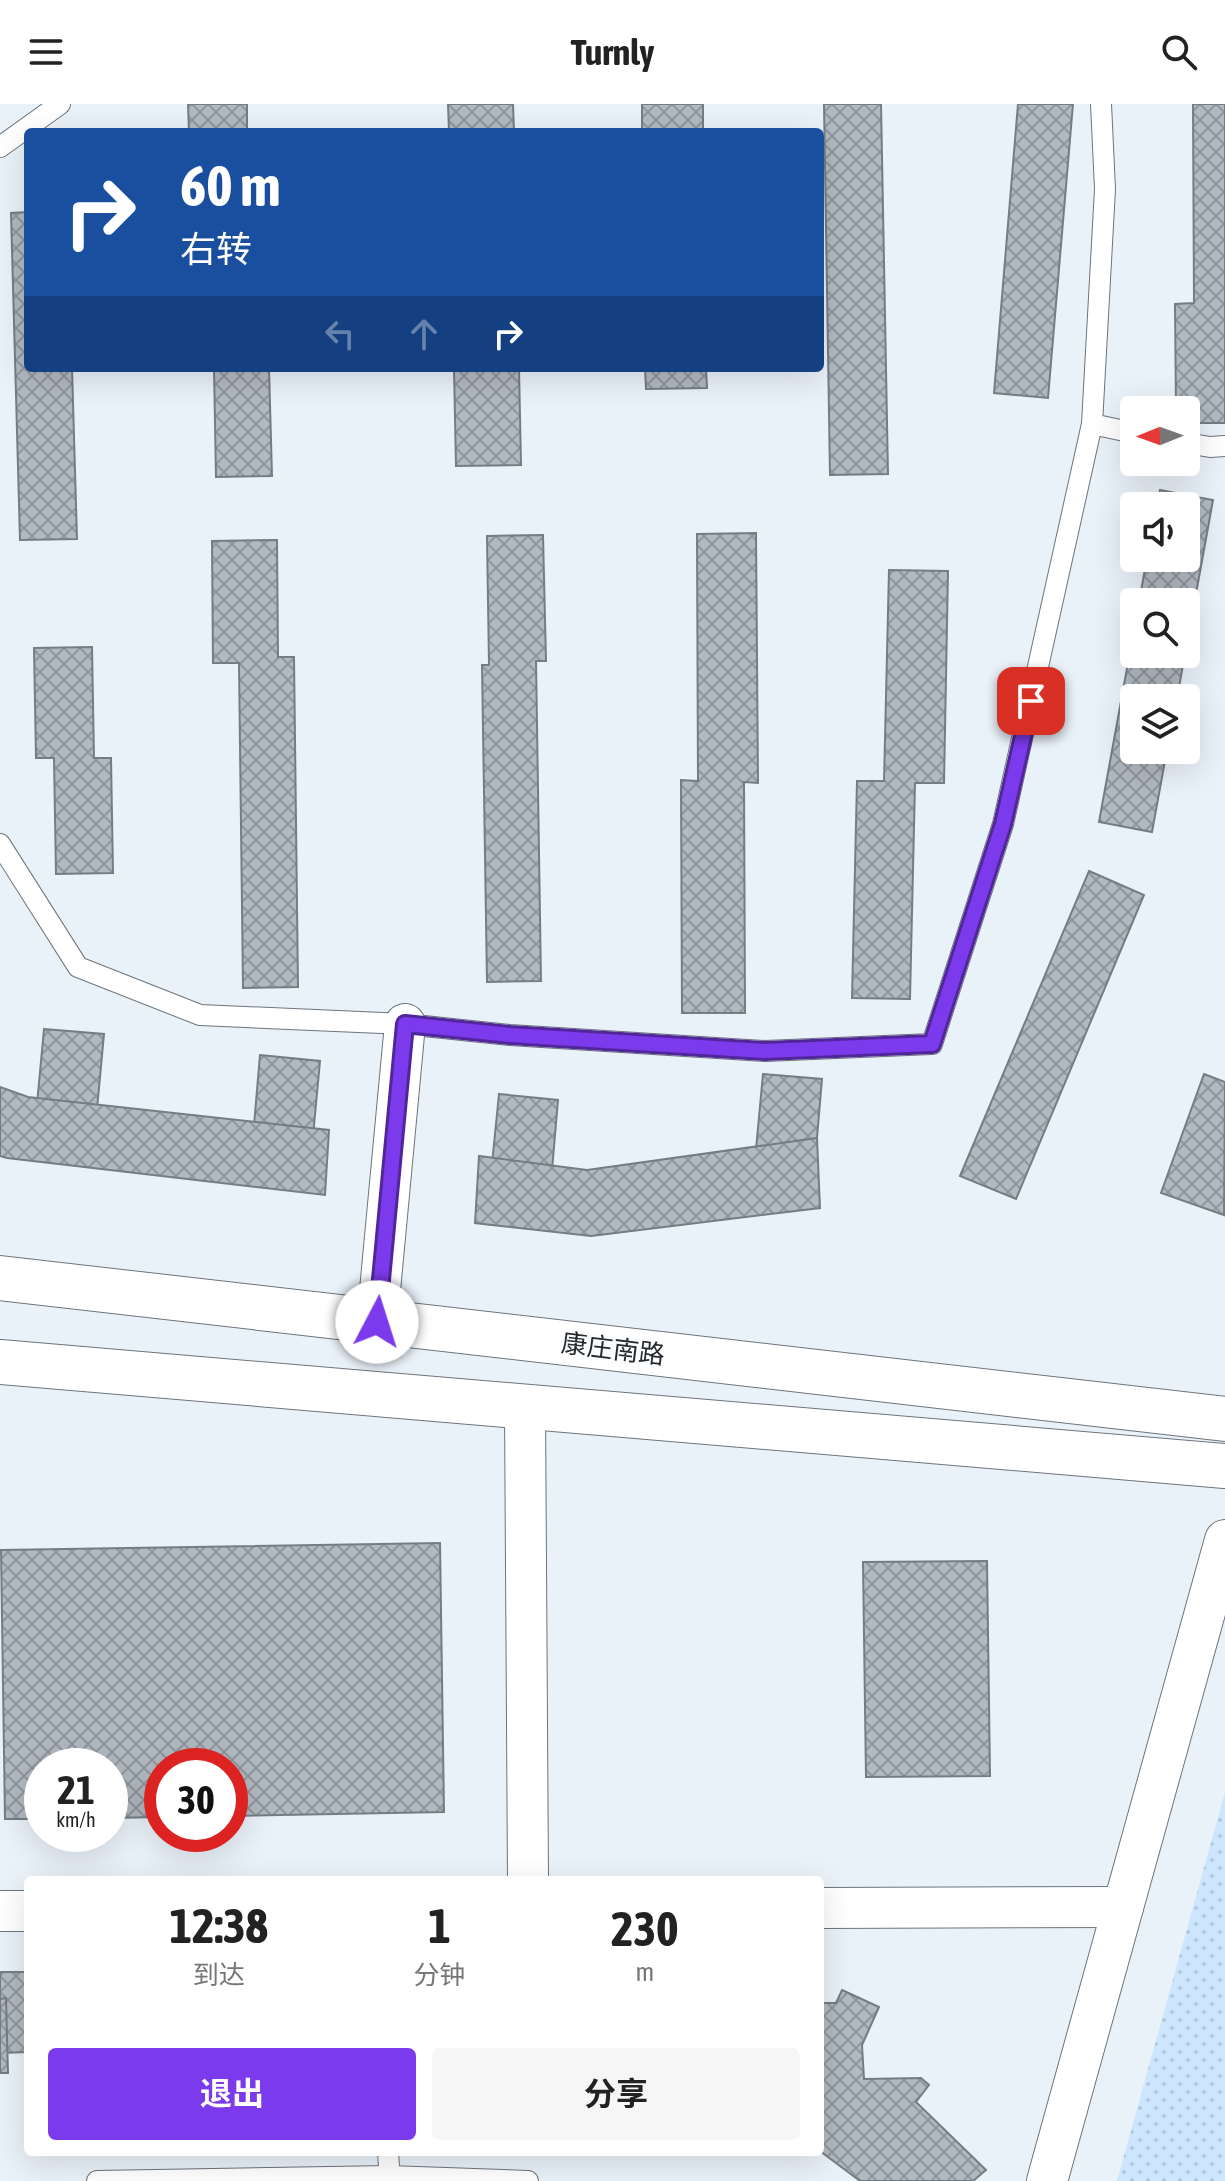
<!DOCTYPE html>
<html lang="zh">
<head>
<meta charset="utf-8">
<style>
	:root { --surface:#fff; --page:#f6f6f6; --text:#222; --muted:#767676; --accent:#7c3aed }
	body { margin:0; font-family:"Asap Condensed","Noto Sans SC",sans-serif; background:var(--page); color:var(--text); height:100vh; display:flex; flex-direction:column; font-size:30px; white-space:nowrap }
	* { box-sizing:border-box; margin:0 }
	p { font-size:26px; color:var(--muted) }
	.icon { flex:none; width:44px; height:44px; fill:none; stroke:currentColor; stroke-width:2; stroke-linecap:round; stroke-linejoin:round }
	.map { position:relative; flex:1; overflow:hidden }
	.details { position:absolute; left:24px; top:1772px; width:800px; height:280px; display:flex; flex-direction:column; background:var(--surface); border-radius:8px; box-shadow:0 8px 32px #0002 }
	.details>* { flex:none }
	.hud { position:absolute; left:24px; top:24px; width:800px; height:244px; border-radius:8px; box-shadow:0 8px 32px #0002; background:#1a4fa0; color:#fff; overflow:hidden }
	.needle { width:52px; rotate:269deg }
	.tools { position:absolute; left:1120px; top:292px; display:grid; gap:16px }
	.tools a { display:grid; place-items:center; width:80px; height:80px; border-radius:8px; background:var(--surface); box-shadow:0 8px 32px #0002; font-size:40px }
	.speed { position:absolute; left:24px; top:1644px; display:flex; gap:16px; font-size:40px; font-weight:700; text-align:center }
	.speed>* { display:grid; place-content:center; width:104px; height:104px; border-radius:50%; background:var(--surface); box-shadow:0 8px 32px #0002; line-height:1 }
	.speed small { font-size:20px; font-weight:400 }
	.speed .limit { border:12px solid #d22; background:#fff; color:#111 }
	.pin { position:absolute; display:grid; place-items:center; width:68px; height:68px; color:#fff; margin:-34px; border-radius:16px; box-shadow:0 4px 12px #0006 }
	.me { position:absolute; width:88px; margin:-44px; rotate:5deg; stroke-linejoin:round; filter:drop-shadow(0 0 6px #0008) }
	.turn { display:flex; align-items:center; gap:28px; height:168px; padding:0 24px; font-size:36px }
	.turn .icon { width:104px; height:104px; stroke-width:2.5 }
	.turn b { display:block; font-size:56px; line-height:68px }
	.lanes { display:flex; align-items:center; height:76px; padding:0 24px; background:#0003; justify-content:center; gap:40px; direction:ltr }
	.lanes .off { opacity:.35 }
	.eta { display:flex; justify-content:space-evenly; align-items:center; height:136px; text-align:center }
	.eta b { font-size:48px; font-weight:700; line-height:56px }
	.action { display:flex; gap:16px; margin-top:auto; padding:16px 24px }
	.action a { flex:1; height:92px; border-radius:8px; background:var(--accent); color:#fff; font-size:32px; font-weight:700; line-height:92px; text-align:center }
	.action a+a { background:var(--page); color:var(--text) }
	header { display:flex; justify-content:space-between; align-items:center; height:104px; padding:0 24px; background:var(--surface); font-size:36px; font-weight:700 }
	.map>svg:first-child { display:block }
	.park { fill:url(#park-dots) }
	.building { fill:url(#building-cross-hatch); stroke:#757d84; stroke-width:2 }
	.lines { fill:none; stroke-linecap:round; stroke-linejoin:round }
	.lane-casing { stroke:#6d747c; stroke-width:22 }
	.street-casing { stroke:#6d747c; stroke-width:42 }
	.secondary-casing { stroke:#6d747c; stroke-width:46 }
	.lane { stroke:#fff; stroke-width:20 }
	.street { stroke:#fff; stroke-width:40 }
	.secondary { stroke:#fff; stroke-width:44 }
	.route-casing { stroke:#51269a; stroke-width:20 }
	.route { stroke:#7c3aed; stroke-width:14 }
	.labels { text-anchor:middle; stroke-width:6; stroke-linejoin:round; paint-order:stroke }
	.street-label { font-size:26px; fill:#26292c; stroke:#fcfdff }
</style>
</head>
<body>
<header><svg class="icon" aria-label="menu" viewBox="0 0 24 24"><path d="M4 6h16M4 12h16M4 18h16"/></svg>Turnly<svg class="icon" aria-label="search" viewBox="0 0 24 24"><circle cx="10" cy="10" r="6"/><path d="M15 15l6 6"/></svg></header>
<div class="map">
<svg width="1225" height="2077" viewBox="0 0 1225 2077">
	<defs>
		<pattern id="park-dots" width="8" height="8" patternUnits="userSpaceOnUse" patternTransform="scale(2)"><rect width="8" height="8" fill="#cde5fd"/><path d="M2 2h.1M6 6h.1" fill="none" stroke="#b0c4d9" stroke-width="1.8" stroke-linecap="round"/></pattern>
		<pattern id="building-cross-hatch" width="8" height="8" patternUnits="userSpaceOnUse" patternTransform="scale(2)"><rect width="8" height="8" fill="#b1b9c1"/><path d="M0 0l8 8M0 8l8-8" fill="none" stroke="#90969d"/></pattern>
	</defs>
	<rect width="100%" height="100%" fill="#e9f1f9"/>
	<path class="park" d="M1225,1688V2077H1117Z"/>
	<g class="building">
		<path d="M188,0H247V28H189Z"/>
		<path d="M448,0H513L514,28H449Z"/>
		<rect x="642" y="0" width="61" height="28"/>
		<path d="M824,0H881L888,370L830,371Z"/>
		<path d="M1018,0H1073L1048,294L994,289Z"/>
		<path d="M1193,0H1225V319H1186V306H1176L1175,200L1194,199Z"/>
		<path d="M28,108V264H72L77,435L20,436L11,109Z"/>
		<path d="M214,264H269L272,372L216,373Z"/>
		<path d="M454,264H519L521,361L456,362Z"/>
		<path d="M645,264H706L707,284L646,285Z"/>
		<path d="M1160,386L1213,396L1186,545V498H1139L1147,454H1186V402H1157Z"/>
		<path d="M756,429L758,679L744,678L745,909H682L681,676L698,677L697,430Z"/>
		<path d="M543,431L546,557H536L541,877L487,878L482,561H489L487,432Z"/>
		<path d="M277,436L278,553H294L298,883L243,884L239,559H213L212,437Z"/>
		<path d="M889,466L948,467L944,679H915L910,895L852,894L857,677H884Z"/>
		<path d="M1134,526V550H1185L1177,594H1134V646H1167L1152,728L1099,718Z"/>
		<path d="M92,543L94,654H111L113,769L56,770L54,654H36L34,544Z"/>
		<path d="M1089,767L1144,791L1016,1095L960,1072Z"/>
		<path d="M44,925L104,930L92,1059L32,1054Z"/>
		<path d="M260,951L320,957L308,1086L249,1080Z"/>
		<path d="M763,970L822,975L811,1104L751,1099Z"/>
		<path d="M1204,970L1225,978L1224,1111L1161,1089Z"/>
		<path d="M0,983L28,993L329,1026L325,1091L7,1054L0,1052Z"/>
		<path d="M499,990L558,996L547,1125L486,1120Z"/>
		<path d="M817,1034L820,1104L591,1132L475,1119L479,1052L587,1066Z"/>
		<path d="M440,1439L444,1708L230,1712V1662H162V1713L110,1714V1662H42V1715H5L1,1446Z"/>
		<path d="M987,1457L990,1672L866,1673L863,1458Z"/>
		<path d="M0,1868H28V1948L0,1949Z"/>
		<path d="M842,1886L879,1903L862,1941L864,1975L921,1974L929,1981L916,1998L986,2066L973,2077H860L820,2047V1899H836Z"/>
		<path d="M6,1894L8,1969H0V1895Z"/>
	</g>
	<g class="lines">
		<g class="lane-casing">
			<g id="lane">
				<path d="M0,43L60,0"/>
				<path d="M1092,320L1105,85L1101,0"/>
				<path d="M1186,339L1210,343L1225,342"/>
				<path d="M0,740L78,863L200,911L405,920L510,931L765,947L932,940L1003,720L1092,320L1134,329"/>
				<path d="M388,2048L390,2077"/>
				<path d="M97,2077L389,2072L528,2077"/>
			</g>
		</g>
		<g class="street-casing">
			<g id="street">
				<path d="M377,1218L405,920"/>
				<path d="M525,1303L528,1776"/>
				<path d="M820,1804L1123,1803"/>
				<path d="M0,1807H28"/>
				<path d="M1047,2077L1225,1436"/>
			</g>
		</g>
		<g class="secondary-casing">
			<g id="secondary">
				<path d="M0,1174L1225,1315"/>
				<path d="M0,1258L1225,1362"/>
			</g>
		</g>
		<use href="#lane" class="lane"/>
		<use href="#street" class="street"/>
		<use href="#secondary" class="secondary"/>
	</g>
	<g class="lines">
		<g class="route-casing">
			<path id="route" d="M377,1218L405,920L510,931L765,947L932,940L1003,720L1031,597"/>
		</g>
		<use href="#route" class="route"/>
	</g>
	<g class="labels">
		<g class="street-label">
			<text transform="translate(613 1245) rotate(7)" y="9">康庄南路</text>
		</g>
	</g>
</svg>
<div class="tools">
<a><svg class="needle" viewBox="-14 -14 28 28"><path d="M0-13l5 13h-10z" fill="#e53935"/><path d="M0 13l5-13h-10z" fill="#767676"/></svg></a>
<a><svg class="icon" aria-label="sound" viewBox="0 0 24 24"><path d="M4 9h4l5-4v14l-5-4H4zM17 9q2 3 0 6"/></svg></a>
<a><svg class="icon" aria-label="search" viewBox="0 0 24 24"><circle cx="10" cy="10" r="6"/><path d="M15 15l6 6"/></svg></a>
<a><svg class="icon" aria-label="layers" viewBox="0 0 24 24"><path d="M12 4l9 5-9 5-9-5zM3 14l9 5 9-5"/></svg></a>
</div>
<div class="speed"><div>21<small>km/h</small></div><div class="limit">30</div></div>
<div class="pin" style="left:1031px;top:597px;background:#d93025"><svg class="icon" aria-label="arrive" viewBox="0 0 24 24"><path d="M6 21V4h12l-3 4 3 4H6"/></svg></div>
<svg class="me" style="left:377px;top:1218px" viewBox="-20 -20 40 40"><circle r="19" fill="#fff"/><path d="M0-13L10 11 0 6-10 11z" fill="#7c3aed"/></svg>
<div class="hud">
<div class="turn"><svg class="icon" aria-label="right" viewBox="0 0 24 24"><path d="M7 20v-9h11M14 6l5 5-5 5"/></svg><div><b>60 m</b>右转</div></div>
<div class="lanes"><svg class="icon off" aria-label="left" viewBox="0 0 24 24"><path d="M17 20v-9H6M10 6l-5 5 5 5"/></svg><svg class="icon off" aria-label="ahead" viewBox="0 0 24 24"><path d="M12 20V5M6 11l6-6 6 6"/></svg><svg class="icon" aria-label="right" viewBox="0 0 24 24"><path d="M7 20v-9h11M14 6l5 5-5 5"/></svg></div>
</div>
<section class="details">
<div class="eta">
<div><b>12:38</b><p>到达</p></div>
<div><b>1</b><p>分钟</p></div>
<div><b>230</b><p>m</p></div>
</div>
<div class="action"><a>退出</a><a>分享</a></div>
</section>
</div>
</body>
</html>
